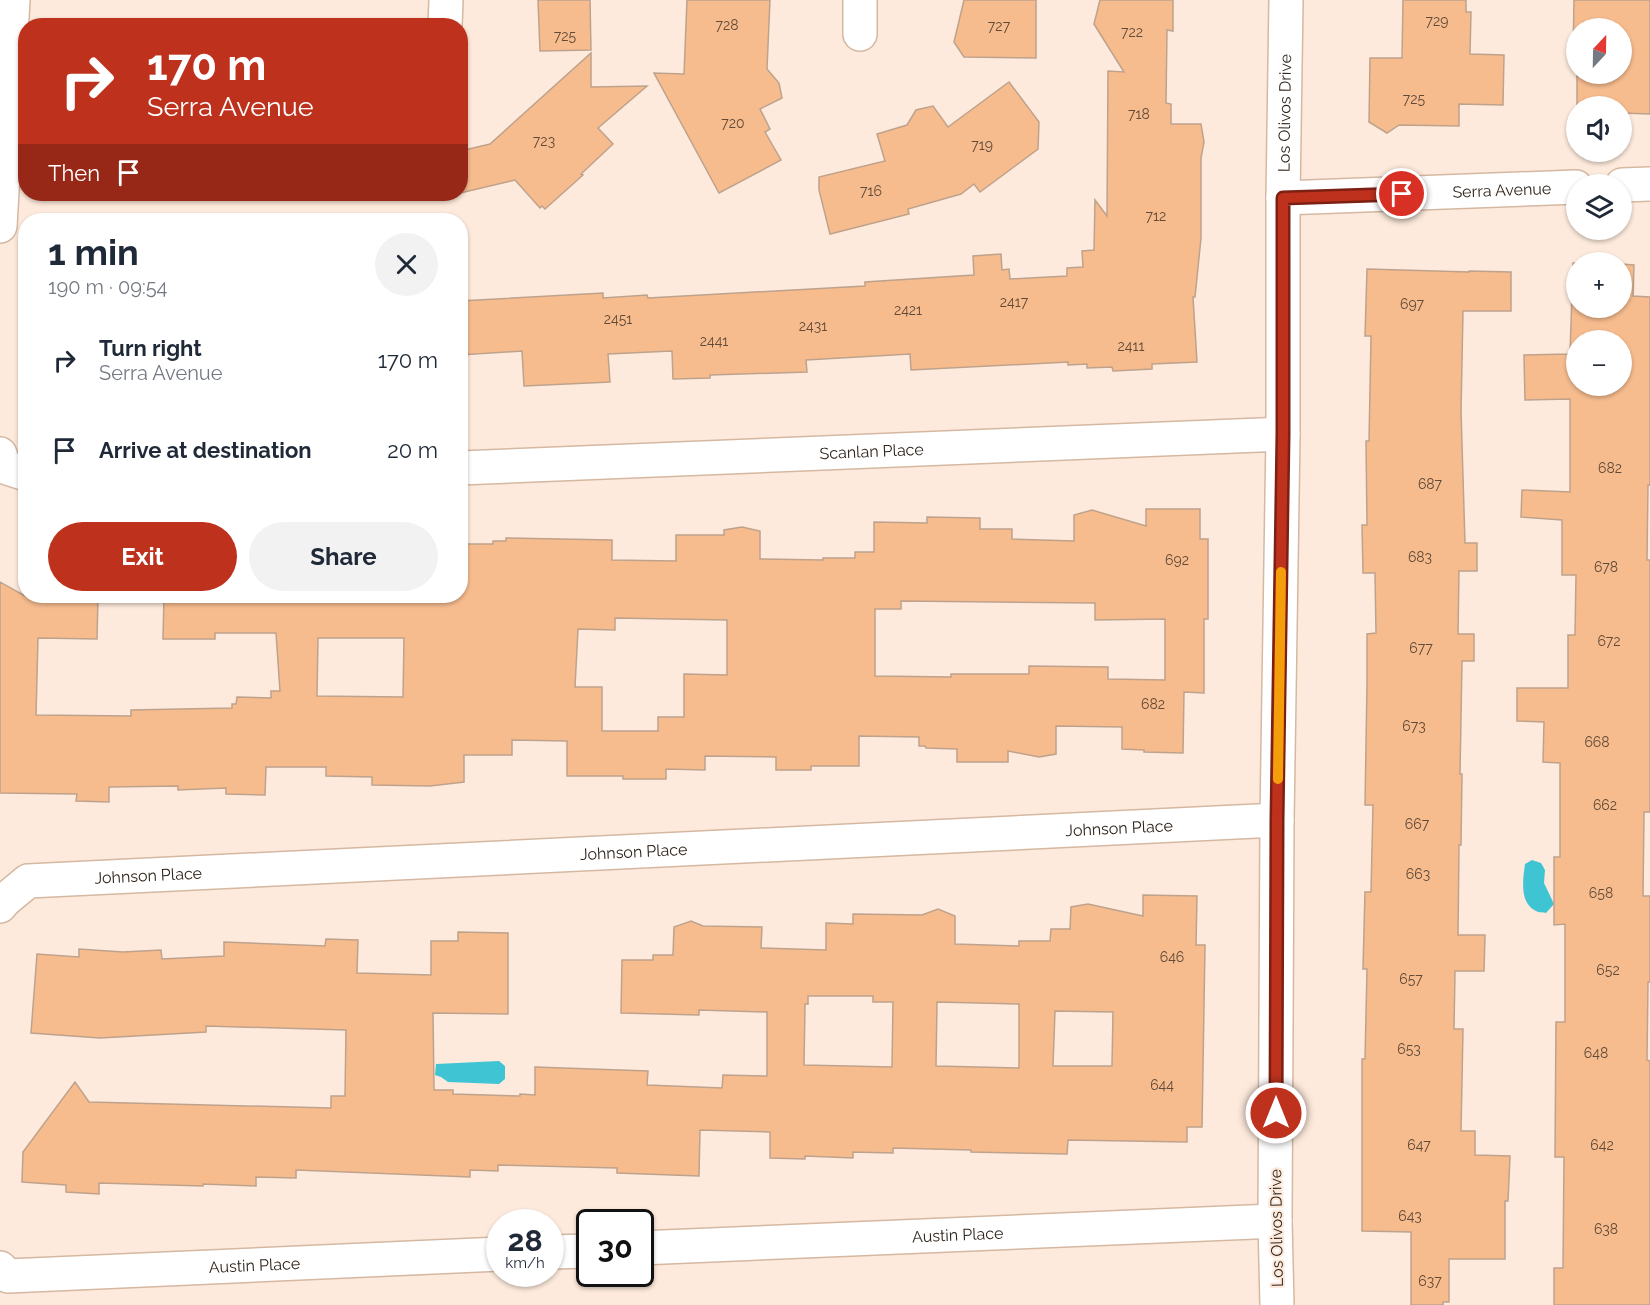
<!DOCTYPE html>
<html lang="en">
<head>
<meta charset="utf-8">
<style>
	:root { --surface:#fff; --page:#f2f2f3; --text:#1f2937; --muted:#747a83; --accent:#bd311d }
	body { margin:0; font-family:Raleway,sans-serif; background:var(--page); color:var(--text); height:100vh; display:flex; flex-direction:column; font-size:22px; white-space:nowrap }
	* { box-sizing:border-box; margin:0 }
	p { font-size:20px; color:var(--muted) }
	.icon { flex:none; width:33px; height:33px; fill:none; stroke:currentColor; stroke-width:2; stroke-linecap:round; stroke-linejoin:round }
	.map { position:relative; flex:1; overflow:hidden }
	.drawer { position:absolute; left:18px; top:213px; width:450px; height:390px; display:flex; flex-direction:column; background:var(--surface); border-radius:24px; box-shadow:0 2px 4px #0004 }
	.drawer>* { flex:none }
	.top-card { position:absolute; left:18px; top:18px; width:450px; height:183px; border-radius:24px; box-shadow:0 2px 4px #0004; background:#bd311d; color:#fff; overflow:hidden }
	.needle { width:39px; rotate:22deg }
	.buttons { position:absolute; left:1566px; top:18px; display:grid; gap:12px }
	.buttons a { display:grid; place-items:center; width:66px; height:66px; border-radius:50%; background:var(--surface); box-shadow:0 2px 4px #0004; font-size:30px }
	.speed { position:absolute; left:486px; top:1209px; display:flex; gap:12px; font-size:30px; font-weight:700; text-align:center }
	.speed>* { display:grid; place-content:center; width:78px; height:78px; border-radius:50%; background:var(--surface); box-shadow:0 2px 4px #0004; line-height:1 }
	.speed small { font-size:15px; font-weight:400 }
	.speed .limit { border:3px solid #111; border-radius:9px; background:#fff; color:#111 }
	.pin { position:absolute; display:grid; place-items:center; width:51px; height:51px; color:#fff; margin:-26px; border:3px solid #fff; border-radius:50%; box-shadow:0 2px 6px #0007 }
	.me { position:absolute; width:66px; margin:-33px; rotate:0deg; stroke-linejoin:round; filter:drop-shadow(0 0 4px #0008) }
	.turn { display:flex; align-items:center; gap:21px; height:126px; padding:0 30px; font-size:27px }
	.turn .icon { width:78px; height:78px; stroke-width:2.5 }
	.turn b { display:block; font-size:42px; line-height:51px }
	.then { display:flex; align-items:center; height:57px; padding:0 30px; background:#0003; gap:12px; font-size:22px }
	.round { display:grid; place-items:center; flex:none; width:63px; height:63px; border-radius:32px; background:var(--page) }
	.overview { display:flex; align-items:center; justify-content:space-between; height:102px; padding:0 30px }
	h1 { font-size:36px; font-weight:700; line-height:45px }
	.action { display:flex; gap:12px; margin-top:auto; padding:12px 30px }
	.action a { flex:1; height:69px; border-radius:36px; background:var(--accent); color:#fff; font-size:24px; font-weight:700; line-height:69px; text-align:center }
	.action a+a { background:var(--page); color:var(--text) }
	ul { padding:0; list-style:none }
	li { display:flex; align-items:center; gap:18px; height:90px; padding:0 30px }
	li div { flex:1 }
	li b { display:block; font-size:22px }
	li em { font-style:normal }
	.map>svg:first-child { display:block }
	.water { fill:#3fc4d4 }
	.building { fill:#f7bc8e; stroke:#bfa28c; stroke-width:1.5; fill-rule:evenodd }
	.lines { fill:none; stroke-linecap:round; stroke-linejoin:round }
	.minor-casing { stroke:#d5b8a2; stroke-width:36 }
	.minor { stroke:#fff; stroke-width:33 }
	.route-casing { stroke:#7b2013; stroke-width:15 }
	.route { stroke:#bd311d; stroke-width:10 }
	.slow { stroke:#f59e0b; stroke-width:10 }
	.labels { text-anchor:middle; stroke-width:4.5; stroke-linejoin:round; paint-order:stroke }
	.number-label { font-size:14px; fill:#614a38 }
	.street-label { font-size:16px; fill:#2f241b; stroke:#fdeadc }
</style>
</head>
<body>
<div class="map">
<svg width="1650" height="1305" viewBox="0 0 1650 1305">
	<rect width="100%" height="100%" fill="#fdeadc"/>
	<g class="water">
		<path d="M1532,860L1541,863L1545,870L1544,883L1554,904L1546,913C1543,912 1539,913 1536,911C1519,903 1523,879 1525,864Z"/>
		<path d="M499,1061L505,1066V1079L499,1084L448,1082L441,1077L435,1075L436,1064Z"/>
	</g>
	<g class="building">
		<path d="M538,0H590L591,50L540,51Z"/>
		<path d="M687,0H770L767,69L779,83L782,98L760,109L770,129L765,132L781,160L719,193L654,73L684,74Z"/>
		<path d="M964,0H1036V58L964,57L954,42Z"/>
		<path d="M1100,0H1173V31L1167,30L1166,103L1171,104V124H1201L1204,142L1201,158V238L1195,297H1193L1197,362L1152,364V369L1113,371L1112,367L1087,368V364L1068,365V362L911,370L910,354L806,360L807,372L710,375V378L673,379L672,351L608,354L610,382L524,386L522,351L460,355V301L603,293V298L647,295L648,298L865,286V282L974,275L973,256L1001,254L1002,270L1009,269L1010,279L1067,276V268L1083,267L1082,251L1094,250L1095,200L1107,216L1108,71L1124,72L1094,24Z"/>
		<path d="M1403,0H1466V12H1471L1470,54L1504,55L1503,105L1459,104V126L1399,125L1387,133L1369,122L1370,58H1402Z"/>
		<path d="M1574,0H1650V114L1622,113V106H1577V74H1622V28H1576V56H1573Z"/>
		<path d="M591,53V87L647,86L598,128L613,144L581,174L583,175L545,209L542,206L540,208L515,180L460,193V151L490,144Z"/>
		<path d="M1009,82L1039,122L1038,149L980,192L974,184L961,194L908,209L909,214L830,234L819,190V177L885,161L877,134L907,125L916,110L933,106L948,127Z"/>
		<path d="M1573,263H1576V308H1622V264L1634,265L1633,296L1650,297V485H1648L1647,560H1650V812H1644L1643,896H1650V982H1648L1647,1060L1650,1061V1305H1554V1268H1563L1564,1157H1555L1556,1022H1565V924L1554,925V857H1560V763L1543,762L1544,722L1517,721V688H1568V635H1575L1576,575H1562V520L1521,517L1522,490L1570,492V399L1525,400L1524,355L1570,354ZM1576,340H1622V386H1576Z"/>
		<path d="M1367,269L1469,272V271L1511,272V311H1463L1461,411L1465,543H1477V571H1459L1458,634H1474V661H1462L1460,774H1462L1461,845H1459L1458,935H1485L1484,971H1455L1454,1029H1463L1461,1131H1475V1155L1510,1156L1508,1201H1505V1259H1449V1302H1443V1305H1411V1232L1362,1231V1059H1365L1367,969H1363L1365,892H1371L1373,805H1365L1367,685V634L1376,633L1375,573H1363L1362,525H1367L1366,441H1369L1371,336H1365Z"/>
		<path d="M1146,509H1200V539H1208V619H1204V693L1184,692L1183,753L1144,752V750L1122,749V727L1056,726V754L1039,757L1008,751V762H957V749L926,748L925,746H919V737L859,736V766H811V770H776V757L705,756V770L666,769V779H623V776H567V741L512,740V755H464V782L430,786L372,785V777L326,776V767H266L265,795L226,794V788L178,790V786L109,787V802L76,801L77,794L0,793V582L25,596H98L97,639L38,638L36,715L131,716V710L232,708V704H236L237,697L271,698V691H280L276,633H215V639H163L164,596H460V544H493V541H506V538L612,540V560L676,561V535H724V530L742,527L760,531V559L823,560V558H855V552H874V522L927,523V517L980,518V529H1012V539L1074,541V515L1092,510L1146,526ZM901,601L1095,603V620L1165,619V680L1108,679V667L1029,666V674H951V677L875,676V609H901ZM615,618L727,620V675L684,674V717H658V731H602V687H575L578,629L615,630ZM318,638H404L403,697L317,696Z"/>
		<path d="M1143,895L1197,896L1196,945H1205L1202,1127H1187V1142L1068,1140L1067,1154L971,1152V1150L893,1148V1153L853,1152V1158L805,1156V1159L770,1158V1132L700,1130L699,1176L617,1173V1168L498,1165V1171L470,1170V1177L296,1170V1178L256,1177V1186L203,1184V1186L99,1183V1194L66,1192V1185L22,1182L23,1152L75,1082L89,1102L331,1108V1096H345L346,1030L206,1026V1032L100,1038L31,1033L37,954L79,957V949L123,952L161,950L162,959L224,956V942L325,946L326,939L358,940L357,973L431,975V941H458V932L508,933V1014L433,1013L434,1090H453V1094L520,1096V1094L535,1095V1067L648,1071L647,1085L722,1088L723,1075L767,1076V1012L699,1010V1015L621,1013L622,960H653V955H673L674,927L691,921L703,926L762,927L761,948L826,950V923L853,924V914L922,915L938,909L955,916V944L1019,946V941H1050L1051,929H1070L1071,907L1088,904L1143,916ZM808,996H873V1002H893L892,1067L804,1065L805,1004H808ZM937,1002L1019,1004V1068L936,1066ZM1055,1011L1113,1012L1112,1066H1053Z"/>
	</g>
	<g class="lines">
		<g class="minor-casing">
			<g id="minor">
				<path d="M860,0V34"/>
				<path d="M445,26L446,0"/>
				<path d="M1622,185L1650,184"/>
				<path id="s1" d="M1283,198L1576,187"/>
				<path d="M0,226L13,0"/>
				<path d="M0,454L4,467L26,474"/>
				<path id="s2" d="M460,468L1283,434"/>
				<path id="s3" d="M0,906L5,900L28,881L1277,820"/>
				<path id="s4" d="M640,1248L1275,1221"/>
				<path d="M550,1252L590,1251"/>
				<path id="s5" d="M0,1268L8,1276L500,1254"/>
				<path id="s6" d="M1277,1305L1275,1221L1277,820L1283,434V198L1286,0"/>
			</g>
		</g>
		<use href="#minor" class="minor"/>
	</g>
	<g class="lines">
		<g class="route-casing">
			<path id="route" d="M1276,1113L1277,820L1283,434V198L1402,194"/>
		</g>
		<use href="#route" class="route"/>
		<path class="slow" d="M1278,779L1281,572"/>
	</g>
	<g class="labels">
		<g class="number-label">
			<text x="1437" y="26">729</text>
			<text x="727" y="30">728</text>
			<text x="999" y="31">727</text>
			<text x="1132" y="37">722</text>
			<text x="565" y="41">725</text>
			<text x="1414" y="104">725</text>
			<text x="1139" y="119">718</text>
			<text x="733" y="128">720</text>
			<text x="544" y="146">723</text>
			<text x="982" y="150">719</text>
			<text x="871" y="196">716</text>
			<text x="1156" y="221">712</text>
			<text x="1014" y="307">2417</text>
			<text x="1412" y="309">697</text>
			<text x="908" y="315">2421</text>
			<text x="618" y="324">2451</text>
			<text x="813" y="331">2431</text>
			<text x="714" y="346">2441</text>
			<text x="1131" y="351">2411</text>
			<text x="1610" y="473">682</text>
			<text x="1430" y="489">687</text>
			<text x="1420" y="562">683</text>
			<text x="1177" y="565">692</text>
			<text x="1606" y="572">678</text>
			<text x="1609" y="646">672</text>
			<text x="1421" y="653">677</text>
			<text x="1153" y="709">682</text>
			<text x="1414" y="731">673</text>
			<text x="1597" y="747">668</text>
			<text x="1605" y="810">662</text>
			<text x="1417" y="829">667</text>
			<text x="1418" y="879">663</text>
			<text x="1601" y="898">658</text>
			<text x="1172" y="962">646</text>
			<text x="1608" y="975">652</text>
			<text x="1411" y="984">657</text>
			<text x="1409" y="1054">653</text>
			<text x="1596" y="1058">648</text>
			<text x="1162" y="1090">644</text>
			<text x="1419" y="1150">647</text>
			<text x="1602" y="1150">642</text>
			<text x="1410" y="1221">643</text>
			<text x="1606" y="1234">638</text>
			<text x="1430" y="1286">637</text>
		</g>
		<g class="street-label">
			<text dy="6" stroke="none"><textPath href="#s6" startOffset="1192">Los Olivos Drive</textPath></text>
			<text dy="6" stroke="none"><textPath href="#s1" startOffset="219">Serra Avenue</textPath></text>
			<text dy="6" stroke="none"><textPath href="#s2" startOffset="412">Scanlan Place</textPath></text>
			<text dy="6" stroke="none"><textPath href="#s3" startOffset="1130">Johnson Place</textPath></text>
			<text dy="6" stroke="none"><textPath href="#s3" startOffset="644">Johnson Place</textPath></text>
			<text dy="6" stroke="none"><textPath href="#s3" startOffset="158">Johnson Place</textPath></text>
			<text transform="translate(1276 1228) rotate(-91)" y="6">Los Olivos Drive</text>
			<text dy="6" stroke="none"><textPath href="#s4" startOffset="318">Austin Place</textPath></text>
			<text dy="6" stroke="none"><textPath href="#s5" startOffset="258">Austin Place</textPath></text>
		</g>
	</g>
</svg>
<div class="buttons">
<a><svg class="needle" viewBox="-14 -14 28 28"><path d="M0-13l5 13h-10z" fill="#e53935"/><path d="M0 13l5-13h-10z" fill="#747a83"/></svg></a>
<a><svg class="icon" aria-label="sound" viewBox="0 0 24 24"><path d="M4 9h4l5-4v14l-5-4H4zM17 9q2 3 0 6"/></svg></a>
<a><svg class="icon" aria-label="layers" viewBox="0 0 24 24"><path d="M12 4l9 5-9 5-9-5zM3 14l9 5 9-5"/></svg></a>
<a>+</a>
<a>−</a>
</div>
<div class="speed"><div>28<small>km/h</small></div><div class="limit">30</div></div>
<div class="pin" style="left:1402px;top:194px;background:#d93025"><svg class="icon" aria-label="arrive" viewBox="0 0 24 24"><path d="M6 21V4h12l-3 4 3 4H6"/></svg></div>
<svg class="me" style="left:1276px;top:1113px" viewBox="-20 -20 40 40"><circle r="17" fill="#bd311d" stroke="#fff" stroke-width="3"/><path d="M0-11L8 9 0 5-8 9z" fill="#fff"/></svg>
<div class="top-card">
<div class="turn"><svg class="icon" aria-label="right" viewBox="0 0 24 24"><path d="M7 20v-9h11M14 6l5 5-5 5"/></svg><div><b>170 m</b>Serra Avenue</div></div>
<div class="then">Then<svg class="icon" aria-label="arrive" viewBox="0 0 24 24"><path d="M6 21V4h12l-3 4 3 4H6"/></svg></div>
</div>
<section class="drawer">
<div class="overview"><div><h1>1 min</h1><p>190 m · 09:54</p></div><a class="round"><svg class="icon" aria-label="close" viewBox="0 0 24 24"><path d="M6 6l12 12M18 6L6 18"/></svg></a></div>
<ul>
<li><svg class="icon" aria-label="right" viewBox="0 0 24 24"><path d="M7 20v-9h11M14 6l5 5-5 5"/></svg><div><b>Turn right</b><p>Serra Avenue</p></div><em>170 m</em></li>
<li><svg class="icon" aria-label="arrive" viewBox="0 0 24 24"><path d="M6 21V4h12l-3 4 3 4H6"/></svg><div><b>Arrive at destination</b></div><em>20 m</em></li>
</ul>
<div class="action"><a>Exit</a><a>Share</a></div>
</section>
</div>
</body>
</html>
